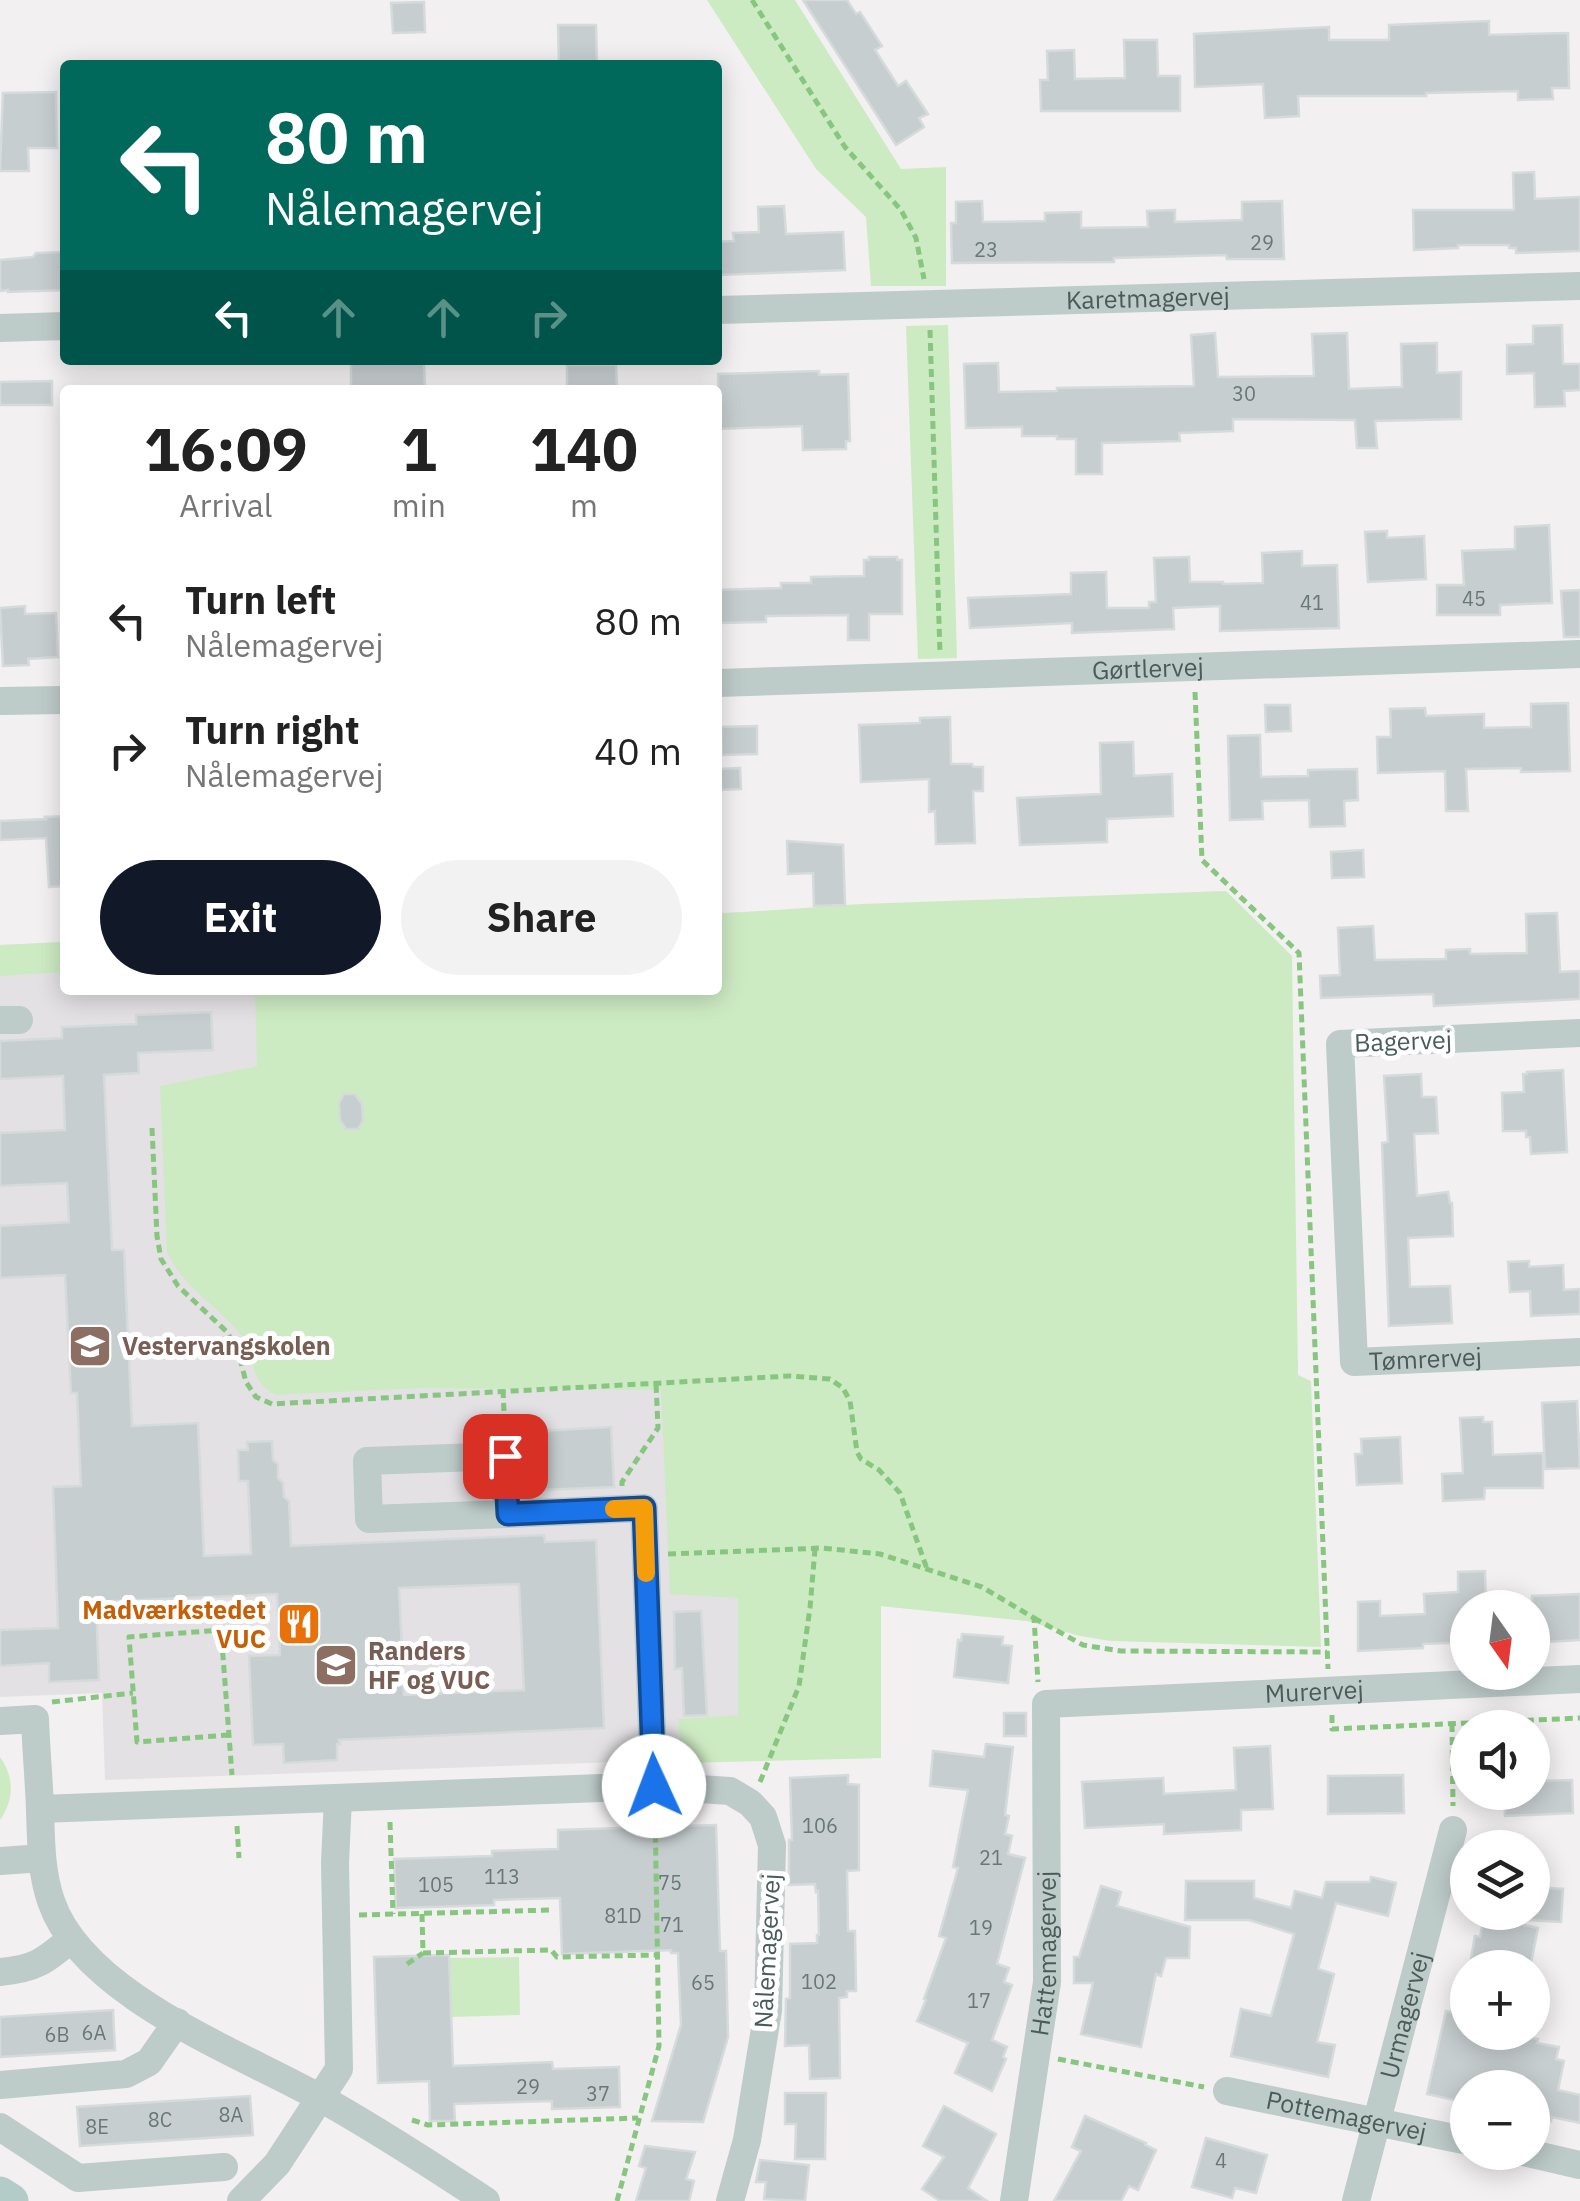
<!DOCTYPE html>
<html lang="en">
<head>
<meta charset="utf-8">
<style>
	:root { --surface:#fff; --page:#f2f2f2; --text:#222; --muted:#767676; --accent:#111827 }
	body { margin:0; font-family:"IBM Plex Sans",sans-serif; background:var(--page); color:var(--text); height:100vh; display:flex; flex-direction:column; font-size:38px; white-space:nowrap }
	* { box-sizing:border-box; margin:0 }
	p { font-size:32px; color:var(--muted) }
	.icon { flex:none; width:55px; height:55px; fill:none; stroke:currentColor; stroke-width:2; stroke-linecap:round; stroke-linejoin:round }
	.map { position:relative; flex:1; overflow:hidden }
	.panel { position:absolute; left:60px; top:385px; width:662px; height:610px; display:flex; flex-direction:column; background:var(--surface); border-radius:10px; box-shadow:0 5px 25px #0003 }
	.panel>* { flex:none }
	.banner { position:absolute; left:60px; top:60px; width:662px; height:305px; border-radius:10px; box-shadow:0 5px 25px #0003; background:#00695c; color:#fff; overflow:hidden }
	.needle { width:65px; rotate:166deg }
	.buttons { position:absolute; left:1450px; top:1590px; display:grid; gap:20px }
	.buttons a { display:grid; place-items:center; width:100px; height:100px; border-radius:50%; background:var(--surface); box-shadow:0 5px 25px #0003; font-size:50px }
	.pin { position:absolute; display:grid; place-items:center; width:85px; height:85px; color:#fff; margin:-42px; border-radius:20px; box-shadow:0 5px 15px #0006 }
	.me { position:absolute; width:110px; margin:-55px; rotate:358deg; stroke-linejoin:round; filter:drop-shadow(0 0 8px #0008) }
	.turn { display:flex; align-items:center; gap:35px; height:210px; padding:0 40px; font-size:45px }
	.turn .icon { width:130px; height:130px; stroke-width:2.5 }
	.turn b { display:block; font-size:70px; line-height:85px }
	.lanes { display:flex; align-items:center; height:95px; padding:0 40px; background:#0003; justify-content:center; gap:50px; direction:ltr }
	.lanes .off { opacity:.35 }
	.eta { display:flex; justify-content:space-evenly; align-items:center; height:170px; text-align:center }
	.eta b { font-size:60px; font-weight:700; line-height:70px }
	.cta { display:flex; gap:20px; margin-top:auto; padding:20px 40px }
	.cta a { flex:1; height:115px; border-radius:60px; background:var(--accent); color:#fff; font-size:40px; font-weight:700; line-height:115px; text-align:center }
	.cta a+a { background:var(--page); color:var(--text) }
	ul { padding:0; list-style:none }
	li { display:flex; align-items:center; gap:30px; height:130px; padding:0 40px }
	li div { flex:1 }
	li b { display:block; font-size:38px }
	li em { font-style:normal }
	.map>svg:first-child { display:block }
	.education { fill:#e3e1e3 }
	.green { fill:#cdebc3 }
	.building { fill:#c7cecf; stroke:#d5dadb; stroke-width:2.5; fill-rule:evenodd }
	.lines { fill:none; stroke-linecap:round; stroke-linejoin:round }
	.path { stroke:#87c67e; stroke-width:5; stroke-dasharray:8 5; stroke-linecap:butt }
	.minor { stroke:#bdcbc9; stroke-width:28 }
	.major { stroke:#b3ccc8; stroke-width:35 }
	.route-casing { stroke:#114b97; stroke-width:25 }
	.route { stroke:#1a73e8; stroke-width:18 }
	.slow { stroke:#f59e0b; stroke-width:18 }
	.labels { text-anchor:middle; stroke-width:10; stroke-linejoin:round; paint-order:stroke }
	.number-label { font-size:20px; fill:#697876 }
	.street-label { font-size:25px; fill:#4a5c59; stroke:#fff }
	.education-label { font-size:25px; font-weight:bold; fill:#785e54; stroke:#fff; text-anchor:start }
	.food-label { font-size:25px; font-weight:bold; fill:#c56008; stroke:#fff; text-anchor:end }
</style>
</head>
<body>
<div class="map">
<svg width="1580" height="2201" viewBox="0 0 1580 2201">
	<rect width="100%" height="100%" fill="#f2f0f1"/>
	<path class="education" d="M1226,891L1027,1621L881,1606V1758L643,1761L105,1780L102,1693L0,1697V945L65,942V990H718V913Z"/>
	<g class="green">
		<path d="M707,0H795L901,169L946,167V286H871L866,217L816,169Z"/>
		<path d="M948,325L957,658L918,659L906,326Z"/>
		<path d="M1226,891L1292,956L1298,1375L1311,1381L1321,1647L1110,1641L1080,1636L1027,1621L881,1606V1758L682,1763L678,1719L738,1715V1598L670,1594L661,1390L420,1388L276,1395C246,1379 257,1357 241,1335C218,1306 182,1287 167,1252L160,1086L257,1066L255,990H718V914L861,904Z"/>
		<path d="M65,942V972L0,976V945Z"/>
		<path d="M0,1757C15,1778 14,1800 0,1820Z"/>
		<path d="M519,1957L520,2015L452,2017L449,1958Z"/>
	</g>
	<g class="building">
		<path d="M803,0H847L856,14L860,12L882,46L875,50L898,86L906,81L928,114L919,118L924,127L896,145Z"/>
		<path d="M424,2L425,32L393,33L391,3Z"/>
		<path d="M1489,21V35L1568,33L1569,88H1552L1553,99L1518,100V91L1426,93V96H1298L1299,116L1265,118L1263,84L1195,87L1194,34L1329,27V40H1389V25Z"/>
		<path d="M558,25H596L597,65H559Z"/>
		<path d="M1124,40H1157L1158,76H1180V111H1041L1040,80H1048L1047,51L1074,50L1075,79L1125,78Z"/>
		<path d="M56,92L57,148H28L29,171H0L3,93Z"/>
		<path d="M1534,172L1535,199L1580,197V251L1516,253V248H1509V245H1458V248L1414,250L1413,210H1514L1513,173Z"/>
		<path d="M982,201L983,222L1045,221V213L1081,212V228L1148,227L1147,211L1175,210V222L1242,220V202L1282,201L1284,259H1227L1226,255L1114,258V262L952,263L951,223H956V202Z"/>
		<path d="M784,206L786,234L843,232L845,270L718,275V242L734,241L733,233L759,232L758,207Z"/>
		<path d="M65,252V290L8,292V290L0,291V260L33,257L36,253Z"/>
		<path d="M1562,325L1563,364H1580V390L1564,391L1565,406L1535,407L1534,373L1507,374V345L1533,344V326Z"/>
		<path d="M1215,333L1218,377L1314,376L1312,334L1347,333L1349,389L1402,387L1401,344L1437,343V373L1461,372V419L1375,421L1377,448H1357L1355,420L1233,419V431L1179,433L1180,441L1102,443V474H1076V439H1057V436H1022V427L966,428L964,364L998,363L999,392L1057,391V388L1194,386L1191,335Z"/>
		<path d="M351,360H389V364L424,363L425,390H351Z"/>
		<path d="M567,365H616L617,390H567Z"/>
		<path d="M819,371V375L848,374L850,441H846V449L803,450L802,426L718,429V374Z"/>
		<path d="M52,381V405H0V382Z"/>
		<path d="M1549,525L1552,603L1500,605V615H1437V585H1464L1462,551L1515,549V527Z"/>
		<path d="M1387,531V538L1424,536L1426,579L1368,582L1365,532Z"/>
		<path d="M1302,551V566L1337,565L1339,628L1220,631V606L1173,608L1174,629L1072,633V623L970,628L968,598L1071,594V573L1106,572L1107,608H1149V602H1156L1154,558L1189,557L1190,582H1223V584L1263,583L1262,553Z"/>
		<path d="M869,557H897V560H902V614H869V640H848V615L766,616V622L718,623V590L781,588V583H811V577L864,576V560H869Z"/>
		<path d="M1580,590V637H1564L1561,591Z"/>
		<path d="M25,606V614L56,613L58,657L28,659L29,665L3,666L0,608Z"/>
		<path d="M1568,703L1570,771L1521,772V768L1466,769L1468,811H1446L1445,771L1378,773L1377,737H1391L1390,709L1425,708L1426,716L1484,714V728L1531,727V704Z"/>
		<path d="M1265,705H1290L1291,731L1266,732Z"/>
		<path d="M950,717L951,764H972L973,767H983V791H973L975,843L936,844L935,811L929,812V779L861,782L859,725L920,723V718Z"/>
		<path d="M757,726V754L722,755L721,727Z"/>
		<path d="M1260,735L1261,777L1308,776V770L1357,769L1358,800L1344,801L1345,826L1310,827L1309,800L1262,801L1263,819L1230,820L1228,736Z"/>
		<path d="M1133,742L1134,776L1172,774L1173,816L1107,819V842L1020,845L1017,798L1101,794L1100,743Z"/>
		<path d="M740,768L741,789L718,790V769Z"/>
		<path d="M65,816V886L49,887L46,838L0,840V821L46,819L45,817Z"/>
		<path d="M787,841L843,845L845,905L814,906L813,873L788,874Z"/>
		<path d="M1363,850L1364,877L1332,878L1331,852Z"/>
		<path d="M1557,913L1560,972L1580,971V999L1434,1006L1433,994L1321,998L1320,976L1340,975L1338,928L1373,926L1375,960L1446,959V950L1470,949V954L1527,953L1526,914Z"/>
		<path d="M211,1012L213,1050L138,1053L139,1073L104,1075L112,1250H124L132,1426L198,1423L204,1556L251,1554L248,1481H239L238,1450H248L247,1442L272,1441L273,1460L278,1464V1478L283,1483L284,1497L289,1501L291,1546L544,1535L545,1542L596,1540L604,1728L339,1740L340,1744H337V1760L284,1763L283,1744L253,1745L249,1656L280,1655L277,1594L96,1602L99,1680L49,1682V1663L0,1666V1630L58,1628L53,1487L81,1486L77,1393H71L65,1275L0,1278V1226L69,1222L67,1183L0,1186V1133L65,1130L63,1076L0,1079V1041L62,1038V1027L136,1024V1015ZM519,1584L524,1690L404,1695L399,1588Z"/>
		<path d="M1563,1070L1567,1152L1531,1154L1530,1137H1526V1131H1503L1502,1093L1524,1092L1523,1074H1527V1072Z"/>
		<path d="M1421,1074L1422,1097H1436L1438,1133L1414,1134L1417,1196L1448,1192L1450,1203H1452L1453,1236L1408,1238L1410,1287L1450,1286L1452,1323L1389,1326L1382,1143L1388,1142L1384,1076Z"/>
		<path d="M344,1094H355L362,1104L363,1120L358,1129H346L340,1120L339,1103Z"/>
		<path d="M1529,1261V1267L1563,1265L1564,1290L1580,1289V1314L1531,1316L1530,1291L1510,1292L1508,1262Z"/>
		<path d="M1577,1401L1580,1468L1545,1469L1542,1403Z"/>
		<path d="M1483,1417V1422H1492L1493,1455L1543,1453V1488H1485L1484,1499L1443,1501L1442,1474L1463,1473L1460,1418Z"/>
		<path d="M611,1427L614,1487L542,1490L539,1431Z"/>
		<path d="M1400,1437L1402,1483L1357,1485L1355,1454H1362L1361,1439Z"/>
		<path d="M1485,1571L1486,1608H1468V1642L1423,1644V1648L1358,1651V1602L1380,1601V1616L1425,1614L1424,1594L1458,1592V1572Z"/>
		<path d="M1580,1594V1640L1547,1642L1546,1629L1532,1630V1596Z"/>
		<path d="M701,1611L707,1715L684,1716L682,1668L675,1669L674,1612Z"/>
		<path d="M962,1634L1003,1637L1002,1645L1012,1646L1008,1683L954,1677L958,1640L961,1641Z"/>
		<rect x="1004" y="1713" width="22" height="23"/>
		<path d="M986,1744L1013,1747L1005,1815L1009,1816L1005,1834L1012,1836L1008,1854L1025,1858L997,1964L1009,1968L1004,1982L1012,1985L992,2040L1007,2047L1003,2057L1006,2059L992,2091L955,2073L968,2043L917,2021L926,2000L924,1999L946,1938L939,1936L958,1868L953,1867L968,1790L930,1786L933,1751L984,1757Z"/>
		<path d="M1270,1746L1273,1809L1241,1810V1830L1164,1834V1824L1085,1828L1082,1782L1163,1778L1164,1794L1236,1790L1234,1748Z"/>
		<path d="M848,1775V1784L859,1785V1870L847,1871L848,1931H855L856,1991H847V1997L839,1998L840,2078L810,2079L809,2045L785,2046L786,1999L790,1998V1944L817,1943V1935H819L818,1891L816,1892L815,1884L789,1885V1840H792L790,1778Z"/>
		<path d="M1403,1775L1404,1813L1328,1814V1776Z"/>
		<path d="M1572,1780L1573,1813L1505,1816L1504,1792H1532V1781Z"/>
		<path d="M716,1825L720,1951H726L728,2037L703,2122L652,2121L681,2025L678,1953H671V1950L562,1954L560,1898L494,1900V1905L396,1908L394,1859L492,1856V1851L558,1849V1830Z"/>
		<path d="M1371,1877L1396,1883L1388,1916L1336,1903L1318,1969L1334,1974L1317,2042L1335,2045L1328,2077L1231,2056L1241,2009L1271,2016L1294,1934L1249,1920H1185L1186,1881H1254V1898L1291,1908L1295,1891L1322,1898L1326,1882H1370Z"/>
		<path d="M1101,1886L1121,1892L1117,1906L1190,1927L1189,1958H1166L1161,1976L1156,1974L1141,2047L1081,2034L1093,1983H1074V1957H1079Z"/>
		<path d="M1533,1887L1563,1889L1561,1922L1530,1920Z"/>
		<path d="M1484,1917L1538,1928L1530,1968H1473L1475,1959L1471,1958L1475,1936L1480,1937Z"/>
		<path d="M449,1955L453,2066L552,2062L553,2069L619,2067L620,2107L552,2109V2101L454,2104L455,2121H430L429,2081L378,2083L374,1957Z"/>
		<path d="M113,2010L115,2050L0,2057V2017Z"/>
		<path d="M1446,2011L1468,2016V2032H1490L1538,2039L1537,2043L1559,2047L1556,2059L1564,2061L1558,2090L1580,2095V2123L1552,2117L1551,2121L1532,2117V2088H1468V2103L1427,2094Z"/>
		<path d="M785,2093H826L825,2159H795L796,2124H785Z"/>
		<path d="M250,2096L253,2135L80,2146L77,2107Z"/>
		<path d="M944,2106L996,2134L968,2188L987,2201H940L922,2189L944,2157L923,2146Z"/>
		<path d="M1085,2116L1146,2143L1145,2145L1156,2150L1138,2190L1129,2186L1121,2201H1054L1081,2151L1072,2147Z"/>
		<path d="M1206,2138L1267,2155L1256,2193L1235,2188L1232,2198L1192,2187Z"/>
		<path d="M645,2146L695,2152L686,2179L694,2181L689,2201H636L646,2168L639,2166Z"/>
		<path d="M760,2160L809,2165L805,2201L764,2199L766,2182H756Z"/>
	</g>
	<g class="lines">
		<g class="path">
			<path d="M752,0L845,147L901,210L916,238L924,279"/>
			<path d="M930,330L940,654"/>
			<path d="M1195,692L1202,860L1299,953L1328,1669"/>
			<path d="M152,1128L157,1236L161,1259L178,1286L227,1332L238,1351L246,1382L256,1397L272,1404L790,1376L830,1379L843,1388L850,1401L857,1452L861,1459L879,1470L900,1493L927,1569"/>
			<path d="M503,1390L505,1433"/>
			<path d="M622,1486V1482L658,1428L656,1383"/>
			<path d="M668,1554L822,1548L880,1554L982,1587L1034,1618L1038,1682"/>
			<path d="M1034,1618L1083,1645L1121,1651L1327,1652"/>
			<path d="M52,1702L133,1693"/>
			<path d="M1332,1715V1729L1580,1718"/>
			<path d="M1452,1724L1453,1806"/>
			<path d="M229,1735L137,1742L129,1637L221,1630L232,1775"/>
			<path d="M760,1782L799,1686L810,1608L815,1549"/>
			<path d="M390,1822L393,1914"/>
			<path d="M237,1826L239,1858"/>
			<path d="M422,1914L423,1953L551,1950L557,1957L657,1955"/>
			<path d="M359,1915L552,1910"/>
			<path d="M407,1964L423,1953"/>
			<path d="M1058,2059L1204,2087"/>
			<path d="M412,2120L428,2125L638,2118"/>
			<path d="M617,2201L659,2046L655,1809"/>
		</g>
		<g class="minor">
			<path id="s1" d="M718,310L1580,286"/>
			<path d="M0,328L65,326"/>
			<path id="s2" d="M718,683L1580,654"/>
			<path d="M0,701L65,700"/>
			<path d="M0,1020H19"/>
			<path id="s3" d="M1580,1033L1340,1044L1354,1362L1580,1352"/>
			<path d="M507,1514L369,1519L367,1461L505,1456L507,1514L644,1508L654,1786"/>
			<path d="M0,1721L35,1719C36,1749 39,1780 40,1810C41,1841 41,1872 51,1901C83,1996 243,2054 324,2100C379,2131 433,2166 486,2201"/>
			<path d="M40,1809L654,1786L730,1791L750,1803L763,1817L772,1845L768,2010L747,2140L730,2201"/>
			<path d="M0,1861L42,1858"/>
			<path d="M0,1972C35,1969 45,1961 71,1939"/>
			<path d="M0,2085L126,2074L149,2062L177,2022"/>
			<path id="s4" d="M1227,2091L1468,2141"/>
			<path d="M0,2127L78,2178L224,2167"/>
			<path d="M1523,2152L1580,2165"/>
			<path d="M241,2201L277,2164L339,2069L335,1863L338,1798"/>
			<path id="s5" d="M1014,2201L1047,1982L1046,1704L1580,1679"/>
			<path id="s6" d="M1356,2201L1453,1830"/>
		</g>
		<path class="major" d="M0,2194L11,2201"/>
	</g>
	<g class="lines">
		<g class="route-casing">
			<path id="route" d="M505,1456L508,1514L644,1508L654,1786"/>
		</g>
		<use href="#route" class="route"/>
		<path class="slow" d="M614,1509L644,1508L646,1573"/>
	</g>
	<defs>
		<g id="school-square" transform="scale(2.25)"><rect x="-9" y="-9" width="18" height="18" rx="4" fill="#8d6e63" stroke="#fff"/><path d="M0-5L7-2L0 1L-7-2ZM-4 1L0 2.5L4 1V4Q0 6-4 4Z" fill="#fff"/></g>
		<g id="restaurant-square" transform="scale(2.25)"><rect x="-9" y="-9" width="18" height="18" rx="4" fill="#e8710a" stroke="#fff"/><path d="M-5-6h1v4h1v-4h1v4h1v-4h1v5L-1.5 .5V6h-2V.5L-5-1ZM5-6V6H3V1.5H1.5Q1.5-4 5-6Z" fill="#fff"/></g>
	</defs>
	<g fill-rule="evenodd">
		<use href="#school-square" x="90" y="1346"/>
		<use href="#restaurant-square" x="299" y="1624"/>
		<use href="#school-square" x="336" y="1665"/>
	</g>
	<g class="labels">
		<g class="number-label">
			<text x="1262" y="250">29</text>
			<text x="986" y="257">23</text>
			<text x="1244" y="401">30</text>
			<text x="1474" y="606">45</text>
			<text x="1312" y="610">41</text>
			<text x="820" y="1833">106</text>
			<text x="991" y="1865">21</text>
			<text x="502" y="1884">113</text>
			<text x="670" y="1890">75</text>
			<text x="436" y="1892">105</text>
			<text x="623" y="1923">81D</text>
			<text x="672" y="1932">71</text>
			<text x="981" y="1935">19</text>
			<text x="819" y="1989">102</text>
			<text x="703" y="1990">65</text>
			<text x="979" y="2008">17</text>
			<text x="94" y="2040">6A</text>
			<text x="57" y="2042">6B</text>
			<text x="528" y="2094">29</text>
			<text x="598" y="2101">37</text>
			<text x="231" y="2122">8A</text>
			<text x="160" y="2127">8C</text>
			<text x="97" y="2134">8E</text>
			<text x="1221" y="2168">4</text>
		</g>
		<g class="street-label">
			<text dy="9" stroke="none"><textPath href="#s1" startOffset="430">Karetmagervej</textPath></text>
			<text dy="9" stroke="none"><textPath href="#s2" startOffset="430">Gørtlervej</textPath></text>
			<text transform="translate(1403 1041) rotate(-2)" y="9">Bagervej</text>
			<text dy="9" stroke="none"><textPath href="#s3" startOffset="630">Tømrervej</textPath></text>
			<text dy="9" stroke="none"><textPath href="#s5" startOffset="768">Murervej</textPath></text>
			<text transform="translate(767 1951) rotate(-87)" y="9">Nålemagervej</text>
			<text dy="9" stroke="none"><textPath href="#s5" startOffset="250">Hattemagervej</textPath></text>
			<text dy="9" stroke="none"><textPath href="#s6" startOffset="192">Urmagervej</textPath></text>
			<text dy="9" stroke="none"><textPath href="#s4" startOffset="122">Pottemagervej</textPath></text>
		</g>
		<g class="education-label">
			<text x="122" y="1355">Vestervangskolen</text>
			<text x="368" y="1660">Randers<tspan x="368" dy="29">HF og VUC</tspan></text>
		</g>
		<g class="food-label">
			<text x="266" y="1619">Madværkstedet<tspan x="266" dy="29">VUC</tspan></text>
		</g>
	</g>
</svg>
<div class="buttons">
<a><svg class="needle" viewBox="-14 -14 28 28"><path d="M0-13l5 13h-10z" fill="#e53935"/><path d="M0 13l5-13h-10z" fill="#767676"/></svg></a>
<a><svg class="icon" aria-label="sound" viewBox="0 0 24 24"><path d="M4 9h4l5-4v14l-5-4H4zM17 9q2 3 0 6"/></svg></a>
<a><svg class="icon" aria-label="layers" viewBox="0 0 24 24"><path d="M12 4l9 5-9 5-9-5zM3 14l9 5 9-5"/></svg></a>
<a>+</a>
<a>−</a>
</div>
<div class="pin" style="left:505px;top:1456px;background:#d93025"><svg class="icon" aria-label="arrive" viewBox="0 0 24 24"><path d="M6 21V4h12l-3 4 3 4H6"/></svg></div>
<svg class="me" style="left:654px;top:1786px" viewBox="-20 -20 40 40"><circle r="19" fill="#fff"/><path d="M0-13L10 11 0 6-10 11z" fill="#1a73e8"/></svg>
<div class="banner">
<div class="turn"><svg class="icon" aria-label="left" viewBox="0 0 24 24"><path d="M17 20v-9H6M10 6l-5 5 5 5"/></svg><div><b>80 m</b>Nålemagervej</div></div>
<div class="lanes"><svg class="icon" aria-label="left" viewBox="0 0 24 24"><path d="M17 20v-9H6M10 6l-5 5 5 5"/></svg><svg class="icon off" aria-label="ahead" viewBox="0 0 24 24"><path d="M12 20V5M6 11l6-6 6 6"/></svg><svg class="icon off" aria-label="ahead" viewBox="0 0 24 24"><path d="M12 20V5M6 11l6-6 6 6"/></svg><svg class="icon off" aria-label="right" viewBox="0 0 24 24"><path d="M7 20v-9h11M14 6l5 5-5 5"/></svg></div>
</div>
<section class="panel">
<div class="eta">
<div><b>16:09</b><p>Arrival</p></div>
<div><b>1</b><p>min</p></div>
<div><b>140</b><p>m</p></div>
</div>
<ul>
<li><svg class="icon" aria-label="left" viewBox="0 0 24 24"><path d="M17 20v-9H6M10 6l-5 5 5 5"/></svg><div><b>Turn left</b><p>Nålemagervej</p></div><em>80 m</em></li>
<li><svg class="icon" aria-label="right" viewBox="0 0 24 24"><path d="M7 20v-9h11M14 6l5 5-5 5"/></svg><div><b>Turn right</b><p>Nålemagervej</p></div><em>40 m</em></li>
</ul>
<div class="cta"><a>Exit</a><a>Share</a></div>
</section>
</div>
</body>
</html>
